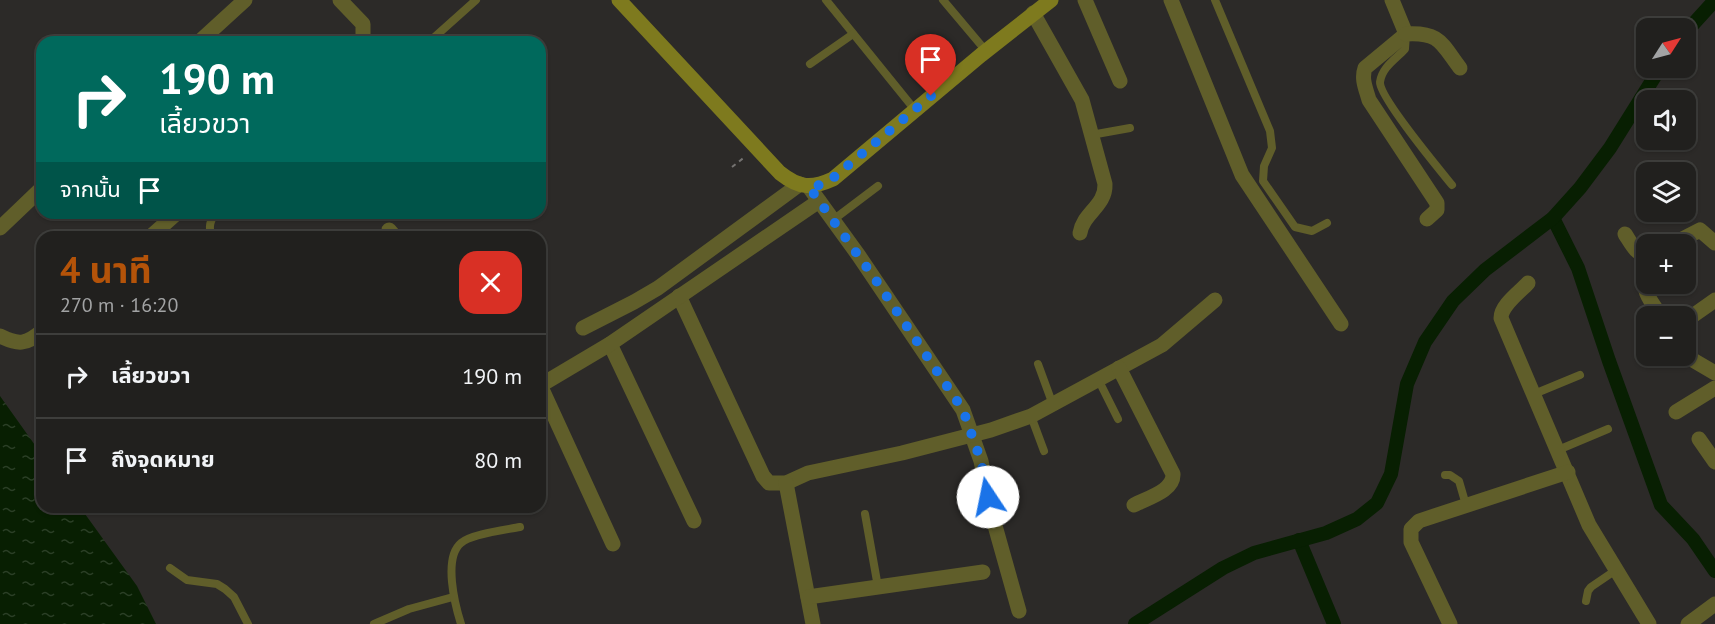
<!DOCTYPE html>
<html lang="th">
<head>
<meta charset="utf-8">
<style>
	:root { --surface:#21201e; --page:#2d2d2b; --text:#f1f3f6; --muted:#a2a3a4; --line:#3e3e3c; --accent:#b45309 }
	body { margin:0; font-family:"PT Sans","Noto Sans Thai",sans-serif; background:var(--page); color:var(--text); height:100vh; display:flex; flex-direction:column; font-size:22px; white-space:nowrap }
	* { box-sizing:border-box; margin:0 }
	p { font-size:20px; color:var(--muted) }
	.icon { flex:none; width:33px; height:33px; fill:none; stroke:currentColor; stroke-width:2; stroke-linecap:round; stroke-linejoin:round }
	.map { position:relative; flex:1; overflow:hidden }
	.panel { position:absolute; left:36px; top:231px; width:510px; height:282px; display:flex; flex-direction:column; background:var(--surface); border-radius:18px; box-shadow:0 2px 4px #0004,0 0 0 2px var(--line) }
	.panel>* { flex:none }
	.hud { position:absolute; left:36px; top:36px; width:510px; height:183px; border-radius:18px; box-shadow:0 2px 4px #0004,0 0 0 2px var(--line); background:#00695c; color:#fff; overflow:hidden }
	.needle { width:39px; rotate:54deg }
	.tools { position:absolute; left:1636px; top:18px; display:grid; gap:12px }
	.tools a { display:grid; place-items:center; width:60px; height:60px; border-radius:12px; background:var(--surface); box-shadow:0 2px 4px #0004,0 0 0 2px var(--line); font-size:30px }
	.pin { position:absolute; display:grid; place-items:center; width:51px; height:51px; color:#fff; margin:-62px -26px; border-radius:50% 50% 50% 0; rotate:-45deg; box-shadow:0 0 6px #0007 }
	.pin .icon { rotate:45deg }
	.me { position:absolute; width:66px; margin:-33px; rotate:349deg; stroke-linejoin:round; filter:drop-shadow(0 0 4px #0008) }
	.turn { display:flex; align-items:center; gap:21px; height:126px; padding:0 24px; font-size:27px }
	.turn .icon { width:78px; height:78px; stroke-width:2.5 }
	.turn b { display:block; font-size:42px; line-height:51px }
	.then { display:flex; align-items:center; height:57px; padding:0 24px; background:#0003; gap:12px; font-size:22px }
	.round { display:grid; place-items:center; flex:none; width:63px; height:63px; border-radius:18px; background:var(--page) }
	.overview { display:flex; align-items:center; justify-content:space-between; height:102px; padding:0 24px }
	h1 { font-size:36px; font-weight:700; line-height:45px; color:var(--accent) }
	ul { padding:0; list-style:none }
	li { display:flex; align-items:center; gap:18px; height:84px; padding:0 24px; border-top:2px solid var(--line) }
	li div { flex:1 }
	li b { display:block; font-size:22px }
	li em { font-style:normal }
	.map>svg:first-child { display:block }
	.water { fill:url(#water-ripples) }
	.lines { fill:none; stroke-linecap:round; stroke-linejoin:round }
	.canal { stroke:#081f02; stroke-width:14 }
	.path { stroke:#757371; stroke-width:2; stroke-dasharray:4.5 4.5; stroke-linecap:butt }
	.lane { stroke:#605e2a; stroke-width:8 }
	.street { stroke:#605e2a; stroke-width:15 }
	.secondary { stroke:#7e7a1e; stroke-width:15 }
	.route { stroke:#1a73e8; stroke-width:10; stroke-dasharray:0 18 }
</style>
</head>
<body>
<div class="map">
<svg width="1715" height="624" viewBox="0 0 1715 624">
	<defs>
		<pattern id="water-ripples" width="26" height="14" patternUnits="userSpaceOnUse" patternTransform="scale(1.5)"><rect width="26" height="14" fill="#081f02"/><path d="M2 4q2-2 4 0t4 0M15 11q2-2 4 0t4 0" fill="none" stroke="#2b3f26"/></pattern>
	</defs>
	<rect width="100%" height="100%" fill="#2c2a28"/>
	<path class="water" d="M0,396L42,455V507H80L137,586L156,624H0Z"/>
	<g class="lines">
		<g class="canal">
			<path d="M1686,32L1715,0"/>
			<path d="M1553,218L1578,268L1609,361L1661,505L1693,539L1715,571"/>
			<path d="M1299,540L1334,624"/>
			<path d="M1135,624L1223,568L1254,553L1326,533L1357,519L1377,503L1391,474L1407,384L1425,342L1453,301L1485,270L1553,218L1580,188L1610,148L1660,68"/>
		</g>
		<g class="path">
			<path d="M732,167L746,156"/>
			<path d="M540,364L544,361"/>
		</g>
		<g class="lane">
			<path d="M826,0L915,110"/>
			<path d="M943,0L986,51"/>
			<path d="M1215,0L1270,131L1272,148L1264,166L1263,181L1295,227L1312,231L1327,223"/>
			<path d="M1406,34L1405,49C1396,59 1382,67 1380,82C1379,97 1439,169 1452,185"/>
			<path d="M429,42L476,0"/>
			<path d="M810,64L853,34"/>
			<path d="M1091,135L1130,128"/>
			<path d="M833,220L878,186"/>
			<path d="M211,237C209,227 209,220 217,213"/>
			<path d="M1038,364L1053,405"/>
			<path d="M1098,379L1118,419"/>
			<path d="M1534,394L1580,375"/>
			<path d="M1031,416L1044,451"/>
			<path d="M1558,450L1608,429"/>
			<path d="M1445,475H1450L1459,481L1466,505"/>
			<path d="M865,514L878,587"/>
			<path d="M170,568L187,580L217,584L225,589L234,597L248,624"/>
			<path d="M1586,601L1588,591L1591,587L1616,570"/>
			<path d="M374,624L409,609L453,597"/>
			<path d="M461,624C455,605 443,558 461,543C471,534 505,530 520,527"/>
		</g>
		<g class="street">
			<path d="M340,0L363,24V36L360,42"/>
			<path d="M1085,0L1120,81"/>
			<path d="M1171,0L1242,175L1341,324"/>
			<path d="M1392,0L1406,34L1365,68C1361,79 1366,89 1369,100L1437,203V210L1427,219"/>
			<path d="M1033,13L1082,100L1105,184C1106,206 1083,213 1080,233"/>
			<path d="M1406,34C1440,32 1441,43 1460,68"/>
			<path d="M199,42L245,0"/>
			<path d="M809,187L859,256L963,410L981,461L992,515L1019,611"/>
			<path d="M0,228L42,188"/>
			<path d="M389,230L395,237"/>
			<path d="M1625,234C1631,243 1636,255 1647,255"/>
			<path d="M150,237L177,213"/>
			<path d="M1673,244L1700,230L1715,243"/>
			<path d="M1647,268C1639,287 1650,301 1661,316"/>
			<path d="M1528,283C1520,292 1501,305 1501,318L1589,525L1649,624"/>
			<path d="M679,296L763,476L769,483H786L808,473L902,453L991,430L1031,416L1162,345L1215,300"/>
			<path d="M1691,317L1715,300"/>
			<path d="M583,328L634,302L658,288L800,184"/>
			<path d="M0,336C18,345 26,345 42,331"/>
			<path d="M610,344L694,521"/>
			<path d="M1686,356L1715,373"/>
			<path d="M1119,368L1173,474C1174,491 1147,498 1134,505"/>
			<path d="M540,385L613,544"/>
			<path d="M541,385L610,344L819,201"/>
			<path d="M1676,412L1715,388"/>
			<path d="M1699,439L1715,462"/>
			<path d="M786,483L813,624"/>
			<path d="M808,597L983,572"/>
			<path d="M1450,624L1411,542V529L1419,521L1568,472"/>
			<path d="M1688,624L1715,604"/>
		</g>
		<path class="secondary" d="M619,0L780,173C799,188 811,189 833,179L981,55L1051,0"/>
	</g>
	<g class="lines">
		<path class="route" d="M931,96L833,178L820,185L809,187L873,276L963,410L981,461L988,497"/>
	</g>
</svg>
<div class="tools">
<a><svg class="needle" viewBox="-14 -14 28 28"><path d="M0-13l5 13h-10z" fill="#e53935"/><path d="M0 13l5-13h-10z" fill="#a2a3a4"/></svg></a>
<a><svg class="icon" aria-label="sound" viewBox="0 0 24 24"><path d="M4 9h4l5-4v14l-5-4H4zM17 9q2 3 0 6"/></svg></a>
<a><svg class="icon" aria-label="layers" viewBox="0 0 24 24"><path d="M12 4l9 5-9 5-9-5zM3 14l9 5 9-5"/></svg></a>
<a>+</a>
<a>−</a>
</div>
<div class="pin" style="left:931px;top:96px;background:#d93025"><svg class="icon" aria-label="arrive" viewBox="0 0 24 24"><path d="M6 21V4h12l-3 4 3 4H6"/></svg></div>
<svg class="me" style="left:988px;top:497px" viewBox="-20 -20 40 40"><circle r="19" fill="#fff"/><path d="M0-13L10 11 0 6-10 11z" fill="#1a73e8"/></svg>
<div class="hud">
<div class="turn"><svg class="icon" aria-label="right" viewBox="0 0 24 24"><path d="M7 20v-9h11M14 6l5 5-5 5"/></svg><div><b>190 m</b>เลี้ยวขวา</div></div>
<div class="then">จากนั้น<svg class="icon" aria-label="arrive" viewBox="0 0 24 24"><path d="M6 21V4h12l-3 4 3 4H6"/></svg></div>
</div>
<section class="panel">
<div class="overview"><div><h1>4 นาที</h1><p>270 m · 16:20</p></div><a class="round" style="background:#d93025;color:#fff"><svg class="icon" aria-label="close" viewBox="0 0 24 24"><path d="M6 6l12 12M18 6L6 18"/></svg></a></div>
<ul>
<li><svg class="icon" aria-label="right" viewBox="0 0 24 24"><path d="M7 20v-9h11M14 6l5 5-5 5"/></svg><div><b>เลี้ยวขวา</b></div><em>190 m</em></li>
<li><svg class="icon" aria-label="arrive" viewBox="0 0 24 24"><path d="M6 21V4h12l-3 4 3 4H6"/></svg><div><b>ถึงจุดหมาย</b></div><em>80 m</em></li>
</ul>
</section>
</div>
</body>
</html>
